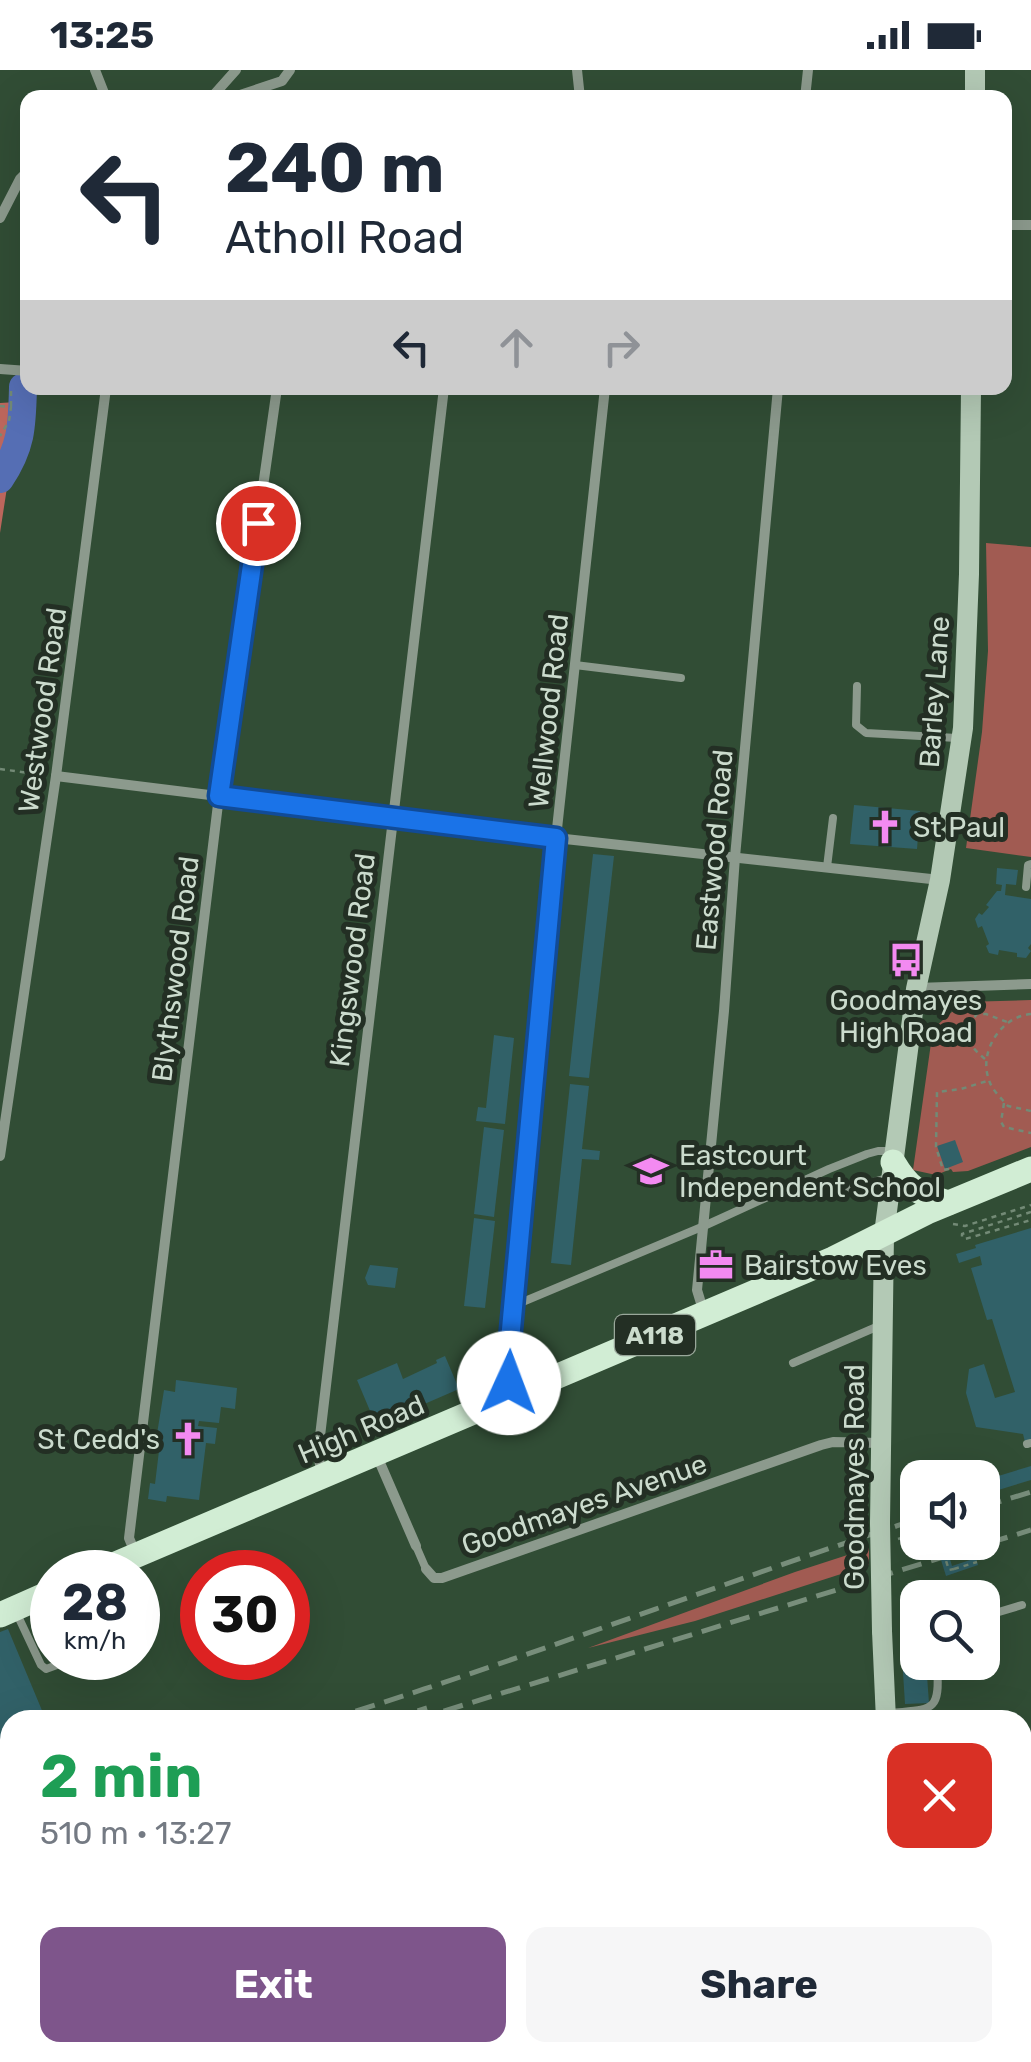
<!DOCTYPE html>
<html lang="en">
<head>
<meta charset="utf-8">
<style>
	:root { --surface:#fff; --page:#f6f6f7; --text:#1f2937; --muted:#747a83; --accent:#7e558b }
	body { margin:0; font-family:Rubik,sans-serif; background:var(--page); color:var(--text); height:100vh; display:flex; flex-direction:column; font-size:38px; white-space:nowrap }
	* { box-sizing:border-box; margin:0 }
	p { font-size:32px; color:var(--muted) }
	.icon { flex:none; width:55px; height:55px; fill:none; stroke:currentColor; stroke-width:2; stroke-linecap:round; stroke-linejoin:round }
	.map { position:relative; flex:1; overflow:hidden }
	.side { position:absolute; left:0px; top:1640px; width:1032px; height:352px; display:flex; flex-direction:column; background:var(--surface); border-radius:30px 30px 0 0; box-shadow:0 10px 40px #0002 }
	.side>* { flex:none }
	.hud { position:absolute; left:20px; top:20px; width:992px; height:305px; border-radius:20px; box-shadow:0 10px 40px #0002; background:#fff; color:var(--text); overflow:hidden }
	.buttons { position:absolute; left:900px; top:1390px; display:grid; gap:20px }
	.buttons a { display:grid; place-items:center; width:100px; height:100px; border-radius:20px; background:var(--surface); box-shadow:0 10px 40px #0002; font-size:50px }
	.speed { position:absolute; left:30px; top:1480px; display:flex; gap:20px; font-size:50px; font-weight:700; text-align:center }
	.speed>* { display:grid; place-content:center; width:130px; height:130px; border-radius:50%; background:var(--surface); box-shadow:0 10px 40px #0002; line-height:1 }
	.speed small { font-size:25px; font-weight:400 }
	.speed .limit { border:15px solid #d22; background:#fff; color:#111 }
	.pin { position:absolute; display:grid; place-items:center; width:85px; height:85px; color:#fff; margin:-42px; border:5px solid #fff; border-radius:50%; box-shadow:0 2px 10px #0007 }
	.me { position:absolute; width:110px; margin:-55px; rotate:2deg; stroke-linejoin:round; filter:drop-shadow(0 0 8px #0008) }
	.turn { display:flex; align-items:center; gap:35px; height:210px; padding:0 40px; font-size:45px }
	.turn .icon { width:130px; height:130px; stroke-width:2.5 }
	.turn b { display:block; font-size:70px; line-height:85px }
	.lanes { display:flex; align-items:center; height:95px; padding:0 40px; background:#0003; justify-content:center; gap:50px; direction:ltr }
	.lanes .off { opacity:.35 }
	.round { display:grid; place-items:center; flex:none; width:105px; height:105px; border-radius:20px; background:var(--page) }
	.summary { display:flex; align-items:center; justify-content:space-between; height:170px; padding:0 40px }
	h1 { font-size:60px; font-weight:700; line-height:75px; color:#1e9e55 }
	.primary-button { display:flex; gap:20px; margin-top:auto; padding:20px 40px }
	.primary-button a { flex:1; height:115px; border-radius:20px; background:var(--accent); color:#fff; font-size:40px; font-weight:700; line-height:115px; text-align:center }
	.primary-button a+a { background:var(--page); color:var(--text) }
	.status { display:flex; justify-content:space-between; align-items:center; height:70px; padding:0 50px; background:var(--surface); direction:ltr }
	.status svg { height:28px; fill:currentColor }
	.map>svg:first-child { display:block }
	.green { fill:#a15b52 }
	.forest { fill:#bc665c }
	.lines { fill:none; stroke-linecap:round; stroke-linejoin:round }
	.river { stroke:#556eb4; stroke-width:28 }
	.building { fill:#316168 }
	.path { stroke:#738a76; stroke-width:2.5; stroke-dasharray:5 5; stroke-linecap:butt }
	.lane { stroke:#8c9a8d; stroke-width:8 }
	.street { stroke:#8c9a8d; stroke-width:10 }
	.secondary { stroke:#b3c9b5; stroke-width:20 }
	.primary { stroke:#d1edd4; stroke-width:25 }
	.rail { stroke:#788e7b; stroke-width:5; stroke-dasharray:20 10; stroke-linecap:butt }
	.path-bridge { stroke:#738a76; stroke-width:2.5; stroke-dasharray:5 5; stroke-linecap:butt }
	.secondary-bridge { stroke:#b3c9b5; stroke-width:20 }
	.route-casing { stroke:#114b97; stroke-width:25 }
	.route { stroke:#1a73e8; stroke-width:18 }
	.labels { text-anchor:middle; stroke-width:10; stroke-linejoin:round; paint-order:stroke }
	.shield { fill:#232f24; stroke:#99a79a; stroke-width:2.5 }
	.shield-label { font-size:25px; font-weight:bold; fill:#cbdbcd }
	.street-label { font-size:28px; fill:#cbdbcd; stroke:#232f24 }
	.poi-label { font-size:28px; fill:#cbdbcd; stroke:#232f24; text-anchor:start }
</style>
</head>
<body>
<div class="status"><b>13:25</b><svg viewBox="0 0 49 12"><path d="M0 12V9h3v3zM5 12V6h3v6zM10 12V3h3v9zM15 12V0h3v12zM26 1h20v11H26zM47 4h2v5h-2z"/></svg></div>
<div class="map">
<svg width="1031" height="1992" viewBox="0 0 1031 1992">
	<rect width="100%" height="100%" fill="#314d35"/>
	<g class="green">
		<path d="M986,473L1031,477V787L966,778L982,662L988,581Z"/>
		<path d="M1031,930V1077L968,1101L953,1102L951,1099L936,1105L913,1100L933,959L963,932Z"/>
		<path d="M869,1478V1495L695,1551L588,1578L795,1502Z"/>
	</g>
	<path class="forest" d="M17,332L12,401L8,411L0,463V333Z"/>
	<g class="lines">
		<path class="river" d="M0,409C22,376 22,356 23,317"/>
	</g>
	<g class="building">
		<path d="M854,735L920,741L917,779L850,774Z"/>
		<path d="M593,784L614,786L589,1008L569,1006Z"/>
		<path d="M997,798L1018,800L1016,815L1006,814L1005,825L1031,829V874L1028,878L1031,881L1026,888L1017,887V883L999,880L998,885L989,883L986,876L989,874L982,856L978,858L975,849L979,843L982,845L989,837L986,835L997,821H1001L1002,815L996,814Z"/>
		<path d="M494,965L514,968L505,1054L476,1051L478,1037L486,1038Z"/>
		<path d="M570,1014L589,1016L582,1079L600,1081L599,1090L582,1089L571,1195L551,1193Z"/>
		<path d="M484,1057L504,1060L494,1147L474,1144Z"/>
		<path d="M955,1070L963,1092L945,1099L937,1076Z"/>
		<path d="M474,1148L495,1151L485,1238L464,1236Z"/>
		<path d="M1031,1158V1370L1025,1372L1023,1364L976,1357L966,1323L969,1299L984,1294L995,1328L1015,1322L992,1249L987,1250L971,1198L982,1195L980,1186L959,1193L956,1184L976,1178L975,1175Z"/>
		<path d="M715,1184L725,1206L715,1211L712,1209Z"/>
		<path d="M370,1195L398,1198L395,1218L368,1215L365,1208Z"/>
		<path d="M445,1286L459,1319L376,1355L357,1310L397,1293L403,1309L437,1293L436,1290Z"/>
		<path d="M176,1310L237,1318L235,1339L221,1337L219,1353L199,1351L198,1356L217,1358L215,1374L206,1373L199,1430L167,1426L166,1432L148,1429L150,1413L155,1414L161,1364H157L164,1320L175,1322Z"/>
		<path d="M1031,1396V1410L982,1425V1411Z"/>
		<path d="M918,1431V1472H945L952,1496L976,1488L978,1495L946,1506L937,1477L916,1484L905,1447L908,1446L904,1436Z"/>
		<path d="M918,1553V1592H926L929,1633L905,1634L900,1555Z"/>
		<path d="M8,1559L46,1650H10V1714L4,1717L0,1707V1562Z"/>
	</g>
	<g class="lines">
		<g class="path">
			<path d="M0,336L11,337L9,351L0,366"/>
			<path d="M11,336V319"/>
			<path d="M0,699L43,705"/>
			<path d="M1031,944C1002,946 978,981 989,1010C992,1020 1001,1028 1008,1036L1031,1041"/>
			<path d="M985,989C967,974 961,964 977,944H986L1007,952"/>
			<path d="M1004,1033L1001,1052L1004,1057L1031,1063"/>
			<path d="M949,1099L943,1100L936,1077L937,1022L961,1019L987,1011"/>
			<path d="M1031,1142L962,1164V1167L965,1169L1031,1150"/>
			<path d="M953,1154L965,1156L1031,1135"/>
			<path d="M898,1469L911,1465"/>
			<path d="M954,1499L977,1492"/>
		</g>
		<g class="lane">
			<path d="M575,595L681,608"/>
			<path d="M857,616L856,655L866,663L957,668"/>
			<path d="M827,797L833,748"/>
			<path d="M1026,817L1028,795L1031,794"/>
			<path d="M819,1127L887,1108"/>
			<path d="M513,1236L704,1156L829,1099L867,1084L878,1081H892"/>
			<path d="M793,1293L881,1255"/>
			<path d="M1027,1374L1031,1373"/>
			<path d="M416,1476L426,1499"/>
			<path d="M32,1535L45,1564L52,1568"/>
			<path d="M17,1544L41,1595L46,1599L76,1588"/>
			<path d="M982,1547L1022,1535"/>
			<path d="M982,1585L996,1581"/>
			<path d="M890,1643C930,1639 941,1644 937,1598L958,1592"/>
		</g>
		<g class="street">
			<path d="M95,0L106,28"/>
			<path d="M577,0L580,28"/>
			<path d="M211,28L236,0"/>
			<path d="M231,28L282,11L290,0"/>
			<path d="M805,28L808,0"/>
			<path d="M0,148L20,109L28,101"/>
			<path d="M1005,155H1031"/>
			<path d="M0,299L28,301"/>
			<path d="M56,706L556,768L940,810"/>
			<path d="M917,918L1031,914"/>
			<path d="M0,1086L56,706L106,318"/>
			<path d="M704,1243L697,1220L724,941L735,787L778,318"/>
			<path d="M514,1325L507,1303L556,768L605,318"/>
			<path d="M377,1386L416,1476"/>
			<path d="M322,1407L318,1383C357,1028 400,673 444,318"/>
			<path d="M136,1485L129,1468L219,726L277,318"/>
			<path d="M426,1499L434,1508H442L821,1375L833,1372L881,1373"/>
			<path d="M1022,1742L1031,1741"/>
			<path d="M1022,1909H1031"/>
			<path d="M0,1926L10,1923"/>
			<path d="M522,1982L525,1992"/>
		</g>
		<g class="secondary">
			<path d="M975,28V0"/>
			<path d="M880,1453L884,1164L916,919L940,810L963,658L969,504L971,318"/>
			<path d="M882,1561L886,1650"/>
			<path d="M898,1982L899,1992"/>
		</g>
		<g class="primary">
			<path d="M893,1092C909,1119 919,1124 948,1133"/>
			<path d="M97,1502L833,1189L927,1142L1031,1099"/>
			<path d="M0,1545L52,1522"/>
		</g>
		<g class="rail">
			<path d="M982,1437L1031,1422"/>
			<path d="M327,1650C526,1589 720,1513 918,1449"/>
			<path d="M389,1650L427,1638"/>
			<path d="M415,1650L1031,1460"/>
			<path d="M0,1760L10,1756"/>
			<path d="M0,1778L10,1775"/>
		</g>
		<path class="path-bridge" d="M940,1472L949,1500L954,1499"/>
		<path class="secondary-bridge" d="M880,1453L882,1561"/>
	</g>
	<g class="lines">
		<g class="route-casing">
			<path id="route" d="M258,453L219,726L556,768L507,1303L509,1313"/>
		</g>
		<use href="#route" class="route"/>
	</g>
	<defs>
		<g id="church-bare" transform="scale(2.7)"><path d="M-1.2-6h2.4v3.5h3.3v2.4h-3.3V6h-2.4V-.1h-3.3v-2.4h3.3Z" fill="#f38af1" stroke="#232f24" stroke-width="2.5" paint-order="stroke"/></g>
		<g id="bus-bare" transform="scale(2.7)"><path d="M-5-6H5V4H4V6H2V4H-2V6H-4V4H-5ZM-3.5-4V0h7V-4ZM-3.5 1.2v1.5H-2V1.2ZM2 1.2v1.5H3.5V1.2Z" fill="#f38af1" stroke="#232f24" stroke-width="2.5" paint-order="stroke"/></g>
		<g id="school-bare" transform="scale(2.7)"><path d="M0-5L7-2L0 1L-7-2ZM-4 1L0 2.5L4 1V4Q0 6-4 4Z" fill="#f38af1" stroke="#232f24" stroke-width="2.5" paint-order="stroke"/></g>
		<g id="office-bare" transform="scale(2.7)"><path d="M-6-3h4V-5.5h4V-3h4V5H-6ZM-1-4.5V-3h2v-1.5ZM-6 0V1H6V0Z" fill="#f38af1" stroke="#232f24" stroke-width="2.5" paint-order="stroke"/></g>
	</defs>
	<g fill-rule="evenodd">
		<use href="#church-bare" x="885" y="757"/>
		<use href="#bus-bare" x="906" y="890"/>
		<use href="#school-bare" x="651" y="1101"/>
		<use href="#office-bare" x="716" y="1195"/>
		<use href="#church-bare" x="188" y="1369"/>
	</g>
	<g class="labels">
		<rect class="shield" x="615" y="1245" width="80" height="40" rx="8"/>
		<g class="shield-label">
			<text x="655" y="1274">A118</text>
		</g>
		<g class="street-label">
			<text transform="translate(934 622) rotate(-86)" y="10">Barley Lane</text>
			<text transform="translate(42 640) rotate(-82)" y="10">Westwood Road</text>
			<text transform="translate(548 641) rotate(-84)" y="10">Wellwood Road</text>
			<text transform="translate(714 780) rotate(-85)" y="10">Eastwood Road</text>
			<text transform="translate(352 890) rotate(-83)" y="10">Kingswood Road</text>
			<text transform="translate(175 899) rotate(-83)" y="10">Blythswood Road</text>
			<text transform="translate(361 1359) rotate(-23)" y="10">High Road</text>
			<text transform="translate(854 1407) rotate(-90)" y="10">Goodmayes Road</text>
			<text transform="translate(584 1434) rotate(-19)" y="10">Goodmayes Avenue</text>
		</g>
		<g class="poi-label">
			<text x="913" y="767">St Paul</text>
			<text x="906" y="940" text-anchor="middle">Goodmayes<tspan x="906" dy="32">High Road</tspan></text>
			<text x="679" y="1095">Eastcourt<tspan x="679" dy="32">Independent School</tspan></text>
			<text x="744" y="1205">Bairstow Eves</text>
			<text x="160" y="1379" text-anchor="end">St Cedd's</text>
		</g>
	</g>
</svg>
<div class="buttons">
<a><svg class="icon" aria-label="sound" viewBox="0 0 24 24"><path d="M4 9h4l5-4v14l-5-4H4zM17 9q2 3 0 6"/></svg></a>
<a><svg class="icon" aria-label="search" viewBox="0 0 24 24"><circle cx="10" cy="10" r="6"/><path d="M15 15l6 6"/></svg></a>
</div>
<div class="speed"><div>28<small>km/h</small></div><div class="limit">30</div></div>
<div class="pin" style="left:258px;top:453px;background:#d93025"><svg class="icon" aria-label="arrive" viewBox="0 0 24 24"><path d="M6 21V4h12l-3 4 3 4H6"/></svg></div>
<svg class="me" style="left:509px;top:1313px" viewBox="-20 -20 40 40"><circle r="19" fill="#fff"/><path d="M0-13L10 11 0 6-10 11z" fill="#1a73e8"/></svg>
<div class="hud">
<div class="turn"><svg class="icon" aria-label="left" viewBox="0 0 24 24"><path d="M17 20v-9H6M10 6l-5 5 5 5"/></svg><div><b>240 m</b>Atholl Road</div></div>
<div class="lanes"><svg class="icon" aria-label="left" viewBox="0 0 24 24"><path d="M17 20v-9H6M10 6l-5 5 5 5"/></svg><svg class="icon off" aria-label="ahead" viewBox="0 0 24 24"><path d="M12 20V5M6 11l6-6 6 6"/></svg><svg class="icon off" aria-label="right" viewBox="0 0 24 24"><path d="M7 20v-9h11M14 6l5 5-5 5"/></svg></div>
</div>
<section class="side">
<div class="summary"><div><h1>2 min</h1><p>510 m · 13:27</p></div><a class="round" style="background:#d93025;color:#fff"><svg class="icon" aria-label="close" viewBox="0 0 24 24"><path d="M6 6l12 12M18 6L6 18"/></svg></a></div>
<div class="primary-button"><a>Exit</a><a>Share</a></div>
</section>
</div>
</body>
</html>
